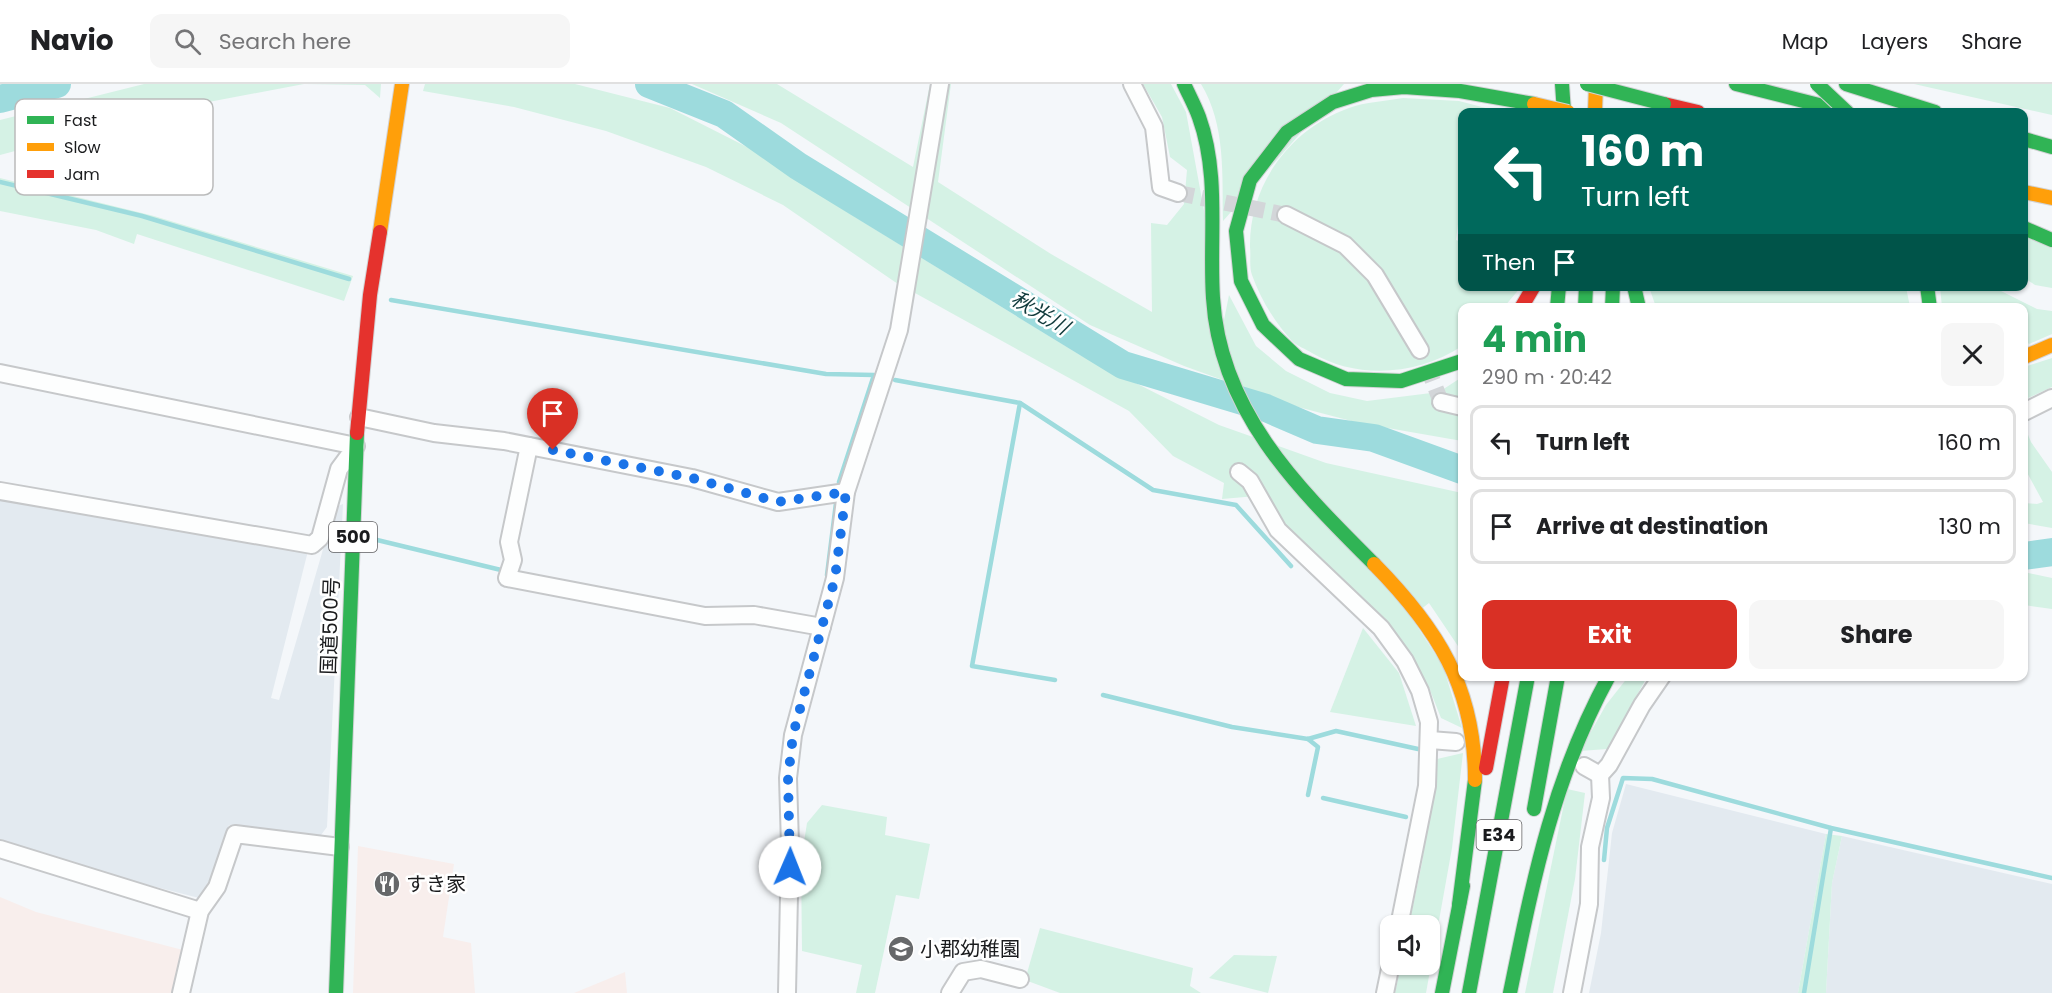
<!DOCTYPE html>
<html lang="en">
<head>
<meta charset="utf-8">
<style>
	:root { --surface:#fff; --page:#f6f6f6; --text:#202124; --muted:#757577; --line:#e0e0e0; --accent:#d93025 }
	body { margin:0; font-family:Poppins,"Noto Sans JP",sans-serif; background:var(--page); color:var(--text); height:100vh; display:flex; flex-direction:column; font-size:22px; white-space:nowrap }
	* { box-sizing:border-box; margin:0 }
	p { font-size:20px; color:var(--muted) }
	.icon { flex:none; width:33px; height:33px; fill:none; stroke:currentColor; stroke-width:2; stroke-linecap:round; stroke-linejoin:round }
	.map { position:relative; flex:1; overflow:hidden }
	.details { position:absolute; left:1458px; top:219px; width:570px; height:378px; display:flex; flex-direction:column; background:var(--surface); border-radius:12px; box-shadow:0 2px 4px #0004 }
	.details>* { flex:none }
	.hud { position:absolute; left:1458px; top:24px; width:570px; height:183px; border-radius:12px; box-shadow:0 2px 4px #0004; background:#00695c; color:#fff; overflow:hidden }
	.buttons { position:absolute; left:1380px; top:831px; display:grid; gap:12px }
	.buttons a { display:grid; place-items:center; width:60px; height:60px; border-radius:12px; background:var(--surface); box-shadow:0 2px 4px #0004; font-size:30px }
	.pin { position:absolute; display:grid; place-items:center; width:51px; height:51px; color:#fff; margin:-62px -26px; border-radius:50% 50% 50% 0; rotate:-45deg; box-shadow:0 0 6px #0007 }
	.pin .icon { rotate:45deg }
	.me { position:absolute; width:66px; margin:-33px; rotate:1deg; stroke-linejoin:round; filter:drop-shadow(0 0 4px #0008) }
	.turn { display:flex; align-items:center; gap:21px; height:126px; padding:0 24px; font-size:27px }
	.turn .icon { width:78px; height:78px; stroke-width:2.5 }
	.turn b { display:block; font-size:42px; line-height:51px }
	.then { display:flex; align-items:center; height:57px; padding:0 24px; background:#0003; gap:12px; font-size:22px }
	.round { display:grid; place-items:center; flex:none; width:63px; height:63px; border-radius:12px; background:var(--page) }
	.overview { display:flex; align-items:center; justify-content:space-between; height:102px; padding:0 24px }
	h1 { font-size:36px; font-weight:700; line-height:45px; color:#1e9e55 }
	.cta { display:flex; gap:12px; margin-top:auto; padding:12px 24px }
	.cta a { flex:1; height:69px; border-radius:12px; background:var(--accent); color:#fff; font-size:24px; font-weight:700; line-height:69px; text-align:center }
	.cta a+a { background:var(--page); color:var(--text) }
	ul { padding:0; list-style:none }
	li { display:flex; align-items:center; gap:18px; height:75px; margin:0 12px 9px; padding:0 12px; border:3px solid var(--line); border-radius:12px }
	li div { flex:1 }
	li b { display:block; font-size:22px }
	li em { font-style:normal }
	header { display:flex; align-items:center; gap:36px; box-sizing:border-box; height:84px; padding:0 30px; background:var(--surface); border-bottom:2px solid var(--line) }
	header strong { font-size:28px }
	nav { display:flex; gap:33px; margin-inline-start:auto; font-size:21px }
	.search { width:420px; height:54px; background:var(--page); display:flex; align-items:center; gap:15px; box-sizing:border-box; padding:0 21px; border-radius:12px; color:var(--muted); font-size:22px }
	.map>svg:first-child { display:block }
	.commercial { fill:#f8eeec }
	.built { fill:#e3eaf0 }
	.green { fill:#d5f2e5 }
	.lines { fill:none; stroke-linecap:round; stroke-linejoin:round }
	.stream { stroke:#9ddbdd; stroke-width:4.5 }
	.river { stroke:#9ddbdd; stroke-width:28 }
	.street-tunnel { stroke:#d3d6d9; stroke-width:16; stroke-dasharray:16 8; stroke-linecap:butt }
	.street-casing { stroke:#c6c8ca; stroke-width:20 }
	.fast-casing { stroke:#d2d3d5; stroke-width:16 }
	.slow-casing { stroke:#d2d3d5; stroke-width:16 }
	.jam-casing { stroke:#d2d3d5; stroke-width:16 }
	.street { stroke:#fdfefe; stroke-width:16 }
	.fast { stroke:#30b455; stroke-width:14 }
	.slow { stroke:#ff9f0a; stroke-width:14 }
	.jam { stroke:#e5322d; stroke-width:14 }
	.fast-bridge-casing { stroke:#d2d3d5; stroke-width:16; stroke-linecap:butt }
	.slow-bridge-casing { stroke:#d2d3d5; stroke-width:16; stroke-linecap:butt }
	.fast-bridge { stroke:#30b455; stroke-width:14 }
	.slow-bridge { stroke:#ff9f0a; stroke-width:14 }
	.route { stroke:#1a73e8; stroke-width:10; stroke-dasharray:0 18 }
	.labels { text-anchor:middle; stroke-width:5; stroke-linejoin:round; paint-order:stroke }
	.shield { fill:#fff; stroke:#5f5f61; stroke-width:1.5 }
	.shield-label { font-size:18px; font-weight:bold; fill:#1a1b1d }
	.street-label { font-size:20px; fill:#1a1b1d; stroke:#fff }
	.poi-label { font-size:20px; fill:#1a1b1d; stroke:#fff; text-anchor:start }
	.water-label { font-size:21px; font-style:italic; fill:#113b3c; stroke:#fff }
	.key { fill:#fff; stroke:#babbbb; stroke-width:1.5 }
	.key-label { font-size:16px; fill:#1a1b1d }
</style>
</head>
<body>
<header>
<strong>Navio</strong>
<div class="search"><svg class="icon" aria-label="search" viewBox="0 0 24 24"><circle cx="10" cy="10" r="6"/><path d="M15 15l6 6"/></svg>Search here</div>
<nav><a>Map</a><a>Layers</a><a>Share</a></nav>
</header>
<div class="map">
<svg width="2052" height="909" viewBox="0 0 2052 909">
	<rect width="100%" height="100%" fill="#f4f7fa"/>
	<g class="commercial">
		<path d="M358,762L454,780L443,853L471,859L475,909H353Z"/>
		<path d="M0,813L36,828L183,866L173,909H0Z"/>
		<path d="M625,888L627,909H574Z"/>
	</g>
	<g class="built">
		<path d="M0,415L308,467L271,614L279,616L322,469L333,424L343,420L327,743L321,751L229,741L218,781L199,814L90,786L0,759Z"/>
		<path d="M1626,700L1826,750L1798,909H1589L1601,849L1612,749Z"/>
		<path d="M1842,752L2052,800V909H1826L1832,799Z"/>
	</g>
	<g class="green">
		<path d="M144,0H381L380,14L365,1L304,0L177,24L0,71V36Z"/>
		<path d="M425,0H575L670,24L749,64L855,133L1080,271L1219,341L1326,379L1462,409V568L1429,519L1411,533L1443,582L1462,644L1441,634L1428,601L1401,555L1285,442L1268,411L1222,415L1224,399L1173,372L1129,327L895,198L783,121L706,83L606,47L514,23L423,7Z"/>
		<path d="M692,0H777L913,83L930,0H951L938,98L1051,170L1152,228L1151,139L1167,141L1184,120L1187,86L1170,73L1162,33L1143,0H1171L1186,28L1224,236L1229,211L1256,262L1286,287L1330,309L1367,317L1439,308L1462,293V357L1359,339L1298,323L1184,282L1090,241L781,39Z"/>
		<path d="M1201,0H1344L1223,137C1222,91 1226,41 1201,0Z"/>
		<path d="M1914,0H2052V31Z"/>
		<path d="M1403,14L1459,17L1501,28H1462V109L1456,156L1462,158V202L1521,203L1504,223L1462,224V262C1418,291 1358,296 1312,269C1306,265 1297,262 1292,257C1275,239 1260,214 1252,191C1249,183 1251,172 1250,163C1249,101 1290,45 1349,24C1365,18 1386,17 1403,14Z"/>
		<path d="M0,94L154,132L353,192L344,217L137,150L134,160L96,146L0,127Z"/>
		<path d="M2024,153L2052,159V204L2035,201L2024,194Z"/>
		<path d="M1649,203H1906L1910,223H1656Z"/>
		<path d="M1940,203H1993L2037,225L2052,227V250L2029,260L2024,255V224L1942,223Z"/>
		<path d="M2052,274V303L2024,316V283Z"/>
		<path d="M2024,341L2031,358L2052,388V444L2024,439V419L2037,420L2043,418L2024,383Z"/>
		<path d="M2024,488L2052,494V525L2024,521Z"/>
		<path d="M1363,544L1399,589L1416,642L1330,628Z"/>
		<path d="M1628,593H1647L1607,665L1580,667L1606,621Z"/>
		<path d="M1463,669L1452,764L1426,909H1395L1401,881L1430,880V842L1409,841L1422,779L1437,675Z"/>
		<path d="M1567,705L1585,709L1575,795L1553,909H1525Z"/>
		<path d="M822,721L887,733L885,751L930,760L919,815L896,811L875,909H856L862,881L802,867L801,777L807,739Z"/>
		<path d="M1826,750L1842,752L1832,799L1826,909H1798Z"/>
		<path d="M1040,844L1193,884L1190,902L1201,909H1060L1025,896Z"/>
		<path d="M1234,871L1277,872L1268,909L1209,894Z"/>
	</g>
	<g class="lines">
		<g class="stream">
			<path d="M0,98L142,132L349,195"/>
			<path d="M391,216L826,290L874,291L839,398"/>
			<path d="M895,296L1020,319L972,582L1055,596"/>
			<path d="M1020,319L1153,406L1236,421L1291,482"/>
			<path d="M373,455L501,486"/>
			<path d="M827,491L836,419"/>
			<path d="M1103,611L1232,643L1308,655L1336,647L1418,665"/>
			<path d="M1308,655L1318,663L1308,711"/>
			<path d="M1323,714L1406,733"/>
			<path d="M1604,776L1607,744L1623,694L1652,695L1831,744L2052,794"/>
			<path d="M1804,909L1831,744"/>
		</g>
		<g class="river">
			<path d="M649,0L724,30L798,82L1123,281L1266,324L1317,346L1374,354L1462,386"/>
			<path d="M0,15L57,0"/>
			<path d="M2024,472L2052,468"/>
		</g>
		<g class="street-tunnel">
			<path d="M1178,109L1286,131"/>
			<path d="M1427,282L1441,318"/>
		</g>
		<g class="street-casing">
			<g id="street">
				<path d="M1132,0L1154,43L1161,103L1178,109"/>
				<path d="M1286,131L1345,161L1375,191L1420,266"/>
				<path d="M0,289L356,362L339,385L320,454L312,461L0,407"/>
				<path d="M1441,318L1462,323"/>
				<path d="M2024,328L2052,314"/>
				<path d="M359,333L434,349L504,357L692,394L778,418L846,408"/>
				<path d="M529,362L509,458L513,476L507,494L705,532L754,531L822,543"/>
				<path d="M1239,388L1250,397L1278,446L1381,544L1405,577L1420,607L1429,638L1427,702L1399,842"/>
				<path d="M1430,656L1456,658"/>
				<path d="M1584,682L1600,691"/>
				<path d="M0,765L200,827"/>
				<path d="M181,909L200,827L217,803L235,750L340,763"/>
				<path d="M787,909L790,761L788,694L793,651L835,494L846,408L899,246L940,0"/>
				<path d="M950,909L963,888L981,885L1020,895"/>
				<path d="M1385,909L1391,880"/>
				<path d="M1572,909L1589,820L1590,763L1601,714L1600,691L1609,681L1642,621L1662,592"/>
			</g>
		</g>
		<g class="fast-casing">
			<g id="fast">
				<path d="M1184,0C1189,11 1195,22 1199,33C1220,91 1209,155 1213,214C1220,328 1298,404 1374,480"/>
				<path d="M1562,0L1564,28"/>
				<path d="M1736,0L1847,28"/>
				<path d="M1846,0L1935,28"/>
				<path d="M2024,55L2052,63"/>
				<path d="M2024,144L2052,156"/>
				<path d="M1634,202L1639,224"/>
				<path d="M1927,202L1930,224"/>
				<path d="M1557,224L1559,202"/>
				<path d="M1585,224L1586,202"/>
				<path d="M1612,224L1613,202"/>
				<path d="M1462,277L1401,297L1346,295L1299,275L1263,241L1241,197L1236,147L1250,96L1287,48L1333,18L1371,6L1404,3L1460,7L1534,20"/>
				<path d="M1534,725L1558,592"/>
				<path d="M1459,821L1475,696"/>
				<path d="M336,909L357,349"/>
				<path d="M1442,909L1463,802"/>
				<path d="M1469,909L1528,592"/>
				<path d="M1510,909C1533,797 1553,694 1609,592"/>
			</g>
		</g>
		<g class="slow-casing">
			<g id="slow">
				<path d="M1595,28L1596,0"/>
				<path d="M2024,108L2052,114"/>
				<path d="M380,148L402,0"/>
				<path d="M2024,273L2052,261"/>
				<path d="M1374,480C1437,544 1475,603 1475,696"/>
			</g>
		</g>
		<g class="jam-casing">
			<g id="jam">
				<path d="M1664,20L1698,28"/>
				<path d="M1521,224L1534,202"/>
				<path d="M357,349L370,211L380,148"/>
				<path d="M1486,684L1503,592"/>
			</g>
		</g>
		<use href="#street" class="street"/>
		<use href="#fast" class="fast"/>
		<use href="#slow" class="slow"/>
		<use href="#jam" class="jam"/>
		<g class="fast-bridge-casing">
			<g id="fast-bridge">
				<path d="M1587,0L1664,20"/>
				<path d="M1817,0L1847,28"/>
			</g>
		</g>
		<g class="slow-bridge-casing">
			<path id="slow-bridge" d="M1534,20L1568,28"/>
		</g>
		<use href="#fast-bridge" class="fast-bridge"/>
		<use href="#slow-bridge" class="slow-bridge"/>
	</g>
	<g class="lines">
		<path class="route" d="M553,366L692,394L778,418L846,408L835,494L793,651L788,694L790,783"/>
	</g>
	<defs>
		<g id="restaurant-disc" transform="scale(1.35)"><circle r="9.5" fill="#66686a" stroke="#fff"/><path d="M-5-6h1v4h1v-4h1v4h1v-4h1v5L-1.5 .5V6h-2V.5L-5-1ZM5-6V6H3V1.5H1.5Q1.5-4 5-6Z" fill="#fff"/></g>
		<g id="school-disc" transform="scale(1.35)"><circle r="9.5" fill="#66686a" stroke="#fff"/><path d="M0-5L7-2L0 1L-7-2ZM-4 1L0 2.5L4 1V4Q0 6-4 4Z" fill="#fff"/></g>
	</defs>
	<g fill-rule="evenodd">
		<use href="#restaurant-disc" x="387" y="800"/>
		<use href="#school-disc" x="901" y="865"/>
	</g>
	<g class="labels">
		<g class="shield">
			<rect x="329" y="438" width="48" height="30" rx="4.5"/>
			<rect x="1476.5" y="736" width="45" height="30" rx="4.5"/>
		</g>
		<g class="shield-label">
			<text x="353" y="459">500</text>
			<text x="1499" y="757">E34</text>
		</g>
		<g class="street-label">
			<text transform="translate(330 542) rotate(-88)" y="7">国道500号</text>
		</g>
		<g class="poi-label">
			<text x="406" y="807">すき家</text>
			<text x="920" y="872">小郡幼稚園</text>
		</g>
		<g class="water-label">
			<text transform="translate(1040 229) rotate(31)" y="7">秋光川</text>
		</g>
	</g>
	<rect x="15" y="15" width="198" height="96" rx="9" class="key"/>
	<rect x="27" y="32" width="27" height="8" fill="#30b455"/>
	<rect x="27" y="59" width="27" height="8" fill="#ff9f0a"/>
	<rect x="27" y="86" width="27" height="8" fill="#e5322d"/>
	<g class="key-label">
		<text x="64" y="42">Fast</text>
		<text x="64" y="69">Slow</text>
		<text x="64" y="96">Jam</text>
	</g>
</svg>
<div class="buttons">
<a><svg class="icon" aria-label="sound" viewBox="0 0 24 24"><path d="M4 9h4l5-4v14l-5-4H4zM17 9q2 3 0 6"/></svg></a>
</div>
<div class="pin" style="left:553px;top:366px;background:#d93025"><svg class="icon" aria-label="arrive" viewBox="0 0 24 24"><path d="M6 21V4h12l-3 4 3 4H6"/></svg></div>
<svg class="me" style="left:790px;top:783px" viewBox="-20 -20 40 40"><circle r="19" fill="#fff"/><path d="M0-13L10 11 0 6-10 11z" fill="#1a73e8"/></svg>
<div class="hud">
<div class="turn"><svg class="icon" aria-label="left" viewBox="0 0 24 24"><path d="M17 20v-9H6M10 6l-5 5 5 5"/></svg><div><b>160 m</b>Turn left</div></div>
<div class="then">Then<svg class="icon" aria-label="arrive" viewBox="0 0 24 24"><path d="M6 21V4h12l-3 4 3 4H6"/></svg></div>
</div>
<section class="details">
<div class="overview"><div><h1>4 min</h1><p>290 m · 20:42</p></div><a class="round"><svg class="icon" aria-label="close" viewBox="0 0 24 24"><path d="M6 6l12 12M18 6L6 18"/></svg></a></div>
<ul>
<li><svg class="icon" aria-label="left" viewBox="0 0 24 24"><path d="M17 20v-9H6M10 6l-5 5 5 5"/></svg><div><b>Turn left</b></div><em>160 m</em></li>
<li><svg class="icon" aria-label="arrive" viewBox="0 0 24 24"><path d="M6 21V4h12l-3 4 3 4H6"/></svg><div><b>Arrive at destination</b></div><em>130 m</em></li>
</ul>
<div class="cta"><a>Exit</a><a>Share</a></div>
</section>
</div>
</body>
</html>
